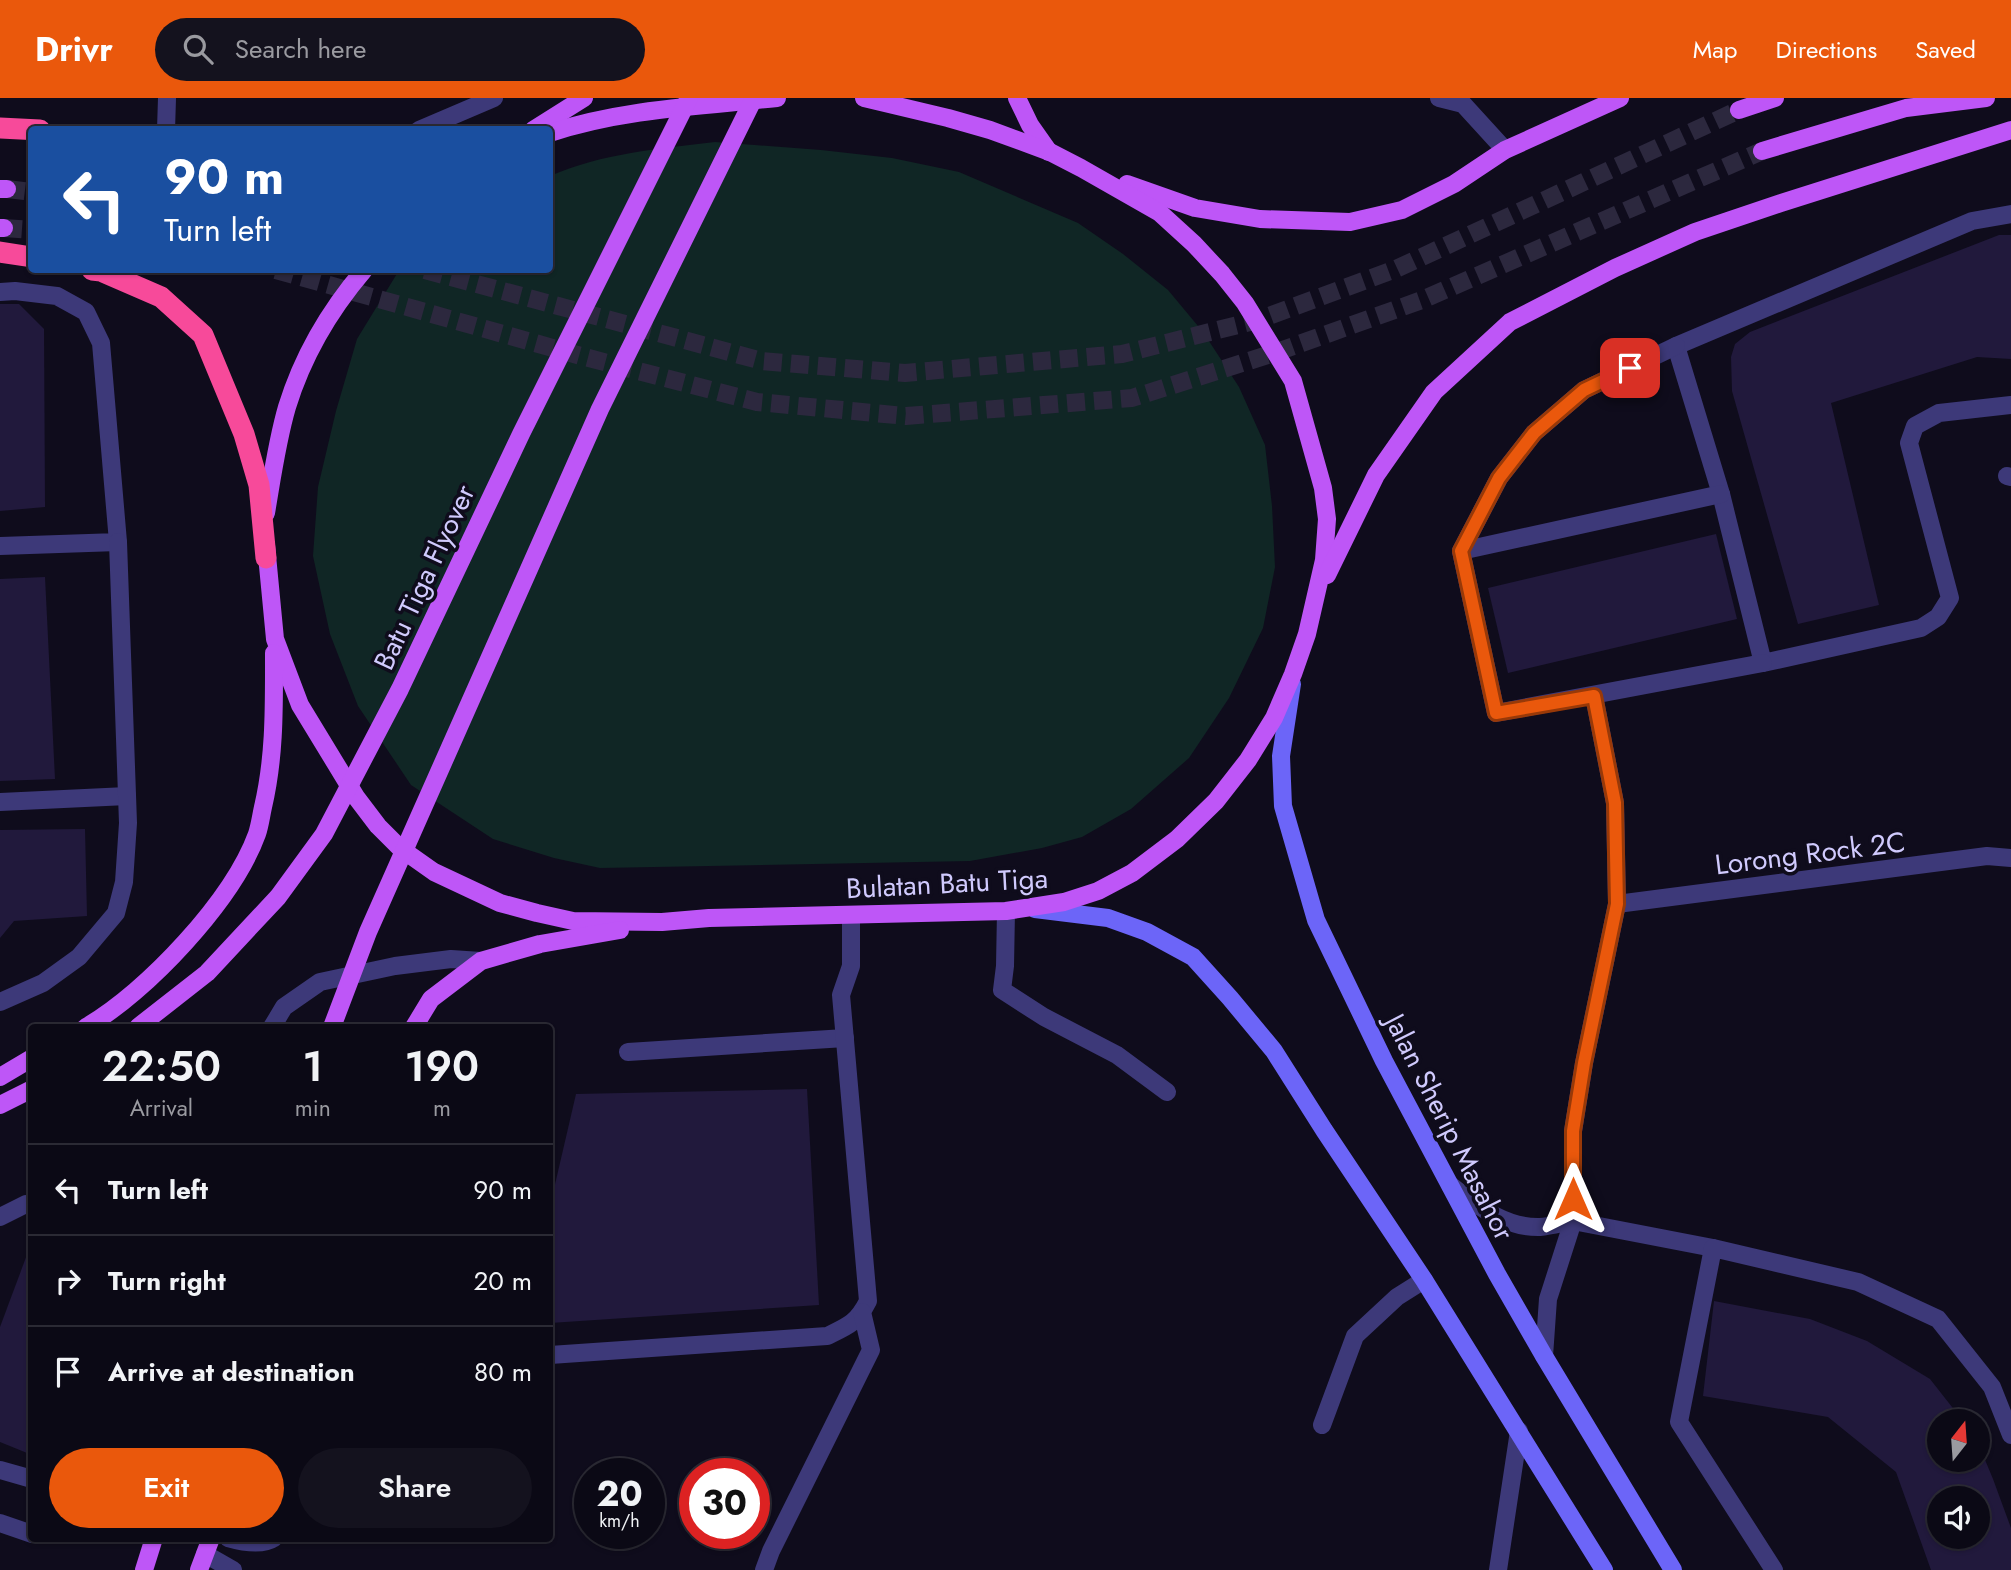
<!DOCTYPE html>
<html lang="en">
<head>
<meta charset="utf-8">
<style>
	:root { --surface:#0b0915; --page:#14121e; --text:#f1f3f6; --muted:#9a9aa0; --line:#2b2a34; --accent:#ea580c }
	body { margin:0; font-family:Jost,sans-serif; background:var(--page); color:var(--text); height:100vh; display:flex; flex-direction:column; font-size:26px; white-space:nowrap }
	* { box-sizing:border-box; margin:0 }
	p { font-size:23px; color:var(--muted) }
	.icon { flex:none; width:38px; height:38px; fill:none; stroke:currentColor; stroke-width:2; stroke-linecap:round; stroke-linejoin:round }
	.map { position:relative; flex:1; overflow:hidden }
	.side { position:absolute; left:28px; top:926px; width:525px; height:518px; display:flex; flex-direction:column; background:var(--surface); border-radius:7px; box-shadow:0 2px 5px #0004,0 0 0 2px var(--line) }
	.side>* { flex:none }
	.banner { position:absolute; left:28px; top:28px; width:525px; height:147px; border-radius:7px; box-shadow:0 2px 5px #0004,0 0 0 2px var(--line); background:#1a4fa0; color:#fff; overflow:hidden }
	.needle { width:46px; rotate:17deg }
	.buttons { position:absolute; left:1927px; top:1311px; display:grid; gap:14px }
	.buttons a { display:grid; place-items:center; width:63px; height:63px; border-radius:50%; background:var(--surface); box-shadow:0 2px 5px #0004,0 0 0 2px var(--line); font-size:35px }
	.speed { position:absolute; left:574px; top:1360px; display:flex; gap:14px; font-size:35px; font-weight:700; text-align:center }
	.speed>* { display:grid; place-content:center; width:91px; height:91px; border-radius:50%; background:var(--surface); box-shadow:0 2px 5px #0004,0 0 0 2px var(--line); line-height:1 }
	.speed small { font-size:18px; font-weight:400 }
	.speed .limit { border:10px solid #d22; background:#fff; color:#111 }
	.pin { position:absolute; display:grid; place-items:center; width:60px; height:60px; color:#fff; margin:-30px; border-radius:14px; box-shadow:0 4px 10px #0006 }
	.me { position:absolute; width:77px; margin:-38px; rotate:0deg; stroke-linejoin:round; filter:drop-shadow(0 0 5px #0008) }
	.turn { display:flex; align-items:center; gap:24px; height:147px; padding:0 21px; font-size:32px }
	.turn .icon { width:91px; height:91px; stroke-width:2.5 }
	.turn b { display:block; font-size:49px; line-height:60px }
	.eta { display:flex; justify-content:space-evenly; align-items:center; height:119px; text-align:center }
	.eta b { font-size:42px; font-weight:600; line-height:49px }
	.action { display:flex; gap:14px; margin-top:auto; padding:14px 21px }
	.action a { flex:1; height:80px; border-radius:42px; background:var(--accent); color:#fff; font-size:28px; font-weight:600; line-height:80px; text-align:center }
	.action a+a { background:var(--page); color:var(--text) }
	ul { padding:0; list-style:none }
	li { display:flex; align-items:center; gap:21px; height:91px; padding:0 21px; border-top:2px solid var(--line) }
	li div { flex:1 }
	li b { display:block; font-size:26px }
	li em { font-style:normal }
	header { display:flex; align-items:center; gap:42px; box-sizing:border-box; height:98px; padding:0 35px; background:var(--accent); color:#fff }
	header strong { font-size:33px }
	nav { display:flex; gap:38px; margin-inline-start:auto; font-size:24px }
	.search { width:490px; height:63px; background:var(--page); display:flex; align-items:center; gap:18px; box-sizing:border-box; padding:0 24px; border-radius:38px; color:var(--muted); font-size:26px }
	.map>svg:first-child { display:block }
	.green { fill:#102625 }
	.building { fill:#21193c; fill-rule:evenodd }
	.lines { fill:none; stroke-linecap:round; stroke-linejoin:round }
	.primary-tunnel { stroke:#2c283e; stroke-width:18; stroke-dasharray:18 9; stroke-linecap:butt }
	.lane { stroke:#3d3979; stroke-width:18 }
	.street { stroke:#3d3979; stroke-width:18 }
	.secondary { stroke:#6c65f8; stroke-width:18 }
	.primary { stroke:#be56f7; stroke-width:18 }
	.highway { stroke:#f74a9a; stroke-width:21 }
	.primary-bridge { stroke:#be56f7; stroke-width:18 }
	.route-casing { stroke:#983908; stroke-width:18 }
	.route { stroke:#ea580c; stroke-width:12 }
	.labels { text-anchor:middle; stroke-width:7; stroke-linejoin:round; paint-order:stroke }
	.street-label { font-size:28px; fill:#d0cafd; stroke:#0f0c1c }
</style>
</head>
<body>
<header>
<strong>Drivr</strong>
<div class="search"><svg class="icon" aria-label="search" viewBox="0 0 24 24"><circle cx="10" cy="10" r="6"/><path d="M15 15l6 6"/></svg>Search here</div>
<nav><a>Map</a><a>Directions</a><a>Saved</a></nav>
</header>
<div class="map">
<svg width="2011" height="1472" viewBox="0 0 2011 1472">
	<rect width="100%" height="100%" fill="#0f0c1c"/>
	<path class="green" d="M715,44L821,52L892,60L959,74L1078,125L1123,156L1168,192L1203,234L1239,289L1265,347L1272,408L1275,469L1263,530L1229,600L1189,660L1131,711L1082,739L1042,750L970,763L600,770L554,760L493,741L411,687L358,608L330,536L313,458L318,389L336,313L357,241L398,174L401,172H550V78C603,55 658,51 715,44Z"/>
	<g class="building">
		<path d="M1999,137H2011V261L1977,259L1831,305L1879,507L1798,526L1732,293L1731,259L1735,246L1750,234Z"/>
		<path d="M0,206H19L44,231L45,409L0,413Z"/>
		<path d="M1716,436L1737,521L1508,575L1488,490Z"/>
		<path d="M45,479L55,681L0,683V481Z"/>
		<path d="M85,731L87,818L14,823L0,840V732Z"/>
		<path d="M807,991L819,1207L550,1225V1108L576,996Z"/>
		<path d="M31,1146H32V1357L0,1344V1229Z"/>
		<path d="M1714,1203L1810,1221L1867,1243L1930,1281L1963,1323H1939V1362H1978V1345L1993,1381L2011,1430V1472H1931L1896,1374L1828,1319L1703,1298ZM1939,1400H1978V1438H1939Z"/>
	</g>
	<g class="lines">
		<g class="primary-tunnel">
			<path d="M7,91L32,94"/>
			<path d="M4,130L32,132"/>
			<path d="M276,172L581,258L757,304L906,318L1132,300L1277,254L1422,202L1762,53"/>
			<path d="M425,172L762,263L905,275L1122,256L1258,222L1396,171L1739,12"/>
		</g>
		<g class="lane">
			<path d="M1439,0L1463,6L1505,52"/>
			<path d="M2011,116L1972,123L1676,248L1721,396L1763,565L1921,530L1938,519L1950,500L1909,345L1915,328L1939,315L2011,307"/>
			<path d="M0,194L15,193L57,198L86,214L101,245L118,444L0,448"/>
			<path d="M1676,248L1584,292L1534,335L1499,380L1461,453L1496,615L1763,565"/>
			<path d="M1461,453L1721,396"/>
			<path d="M0,704L127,698"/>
			<path d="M1006,813L1005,868L1002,892L1044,919L1117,957L1167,994"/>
			<path d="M0,904L43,885L79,859L116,815L124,784L128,725L118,444"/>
			<path d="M628,954L845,940"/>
			<path d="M0,1119L26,1106L32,1107"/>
			<path d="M1573,1123L1713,1150"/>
			<path d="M550,1257L827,1238C848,1228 857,1225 868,1203L841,897L851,868V817"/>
			<path d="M1322,1327L1355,1238L1397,1199L1424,1182"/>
			<path d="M0,1372L32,1381"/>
			<path d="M228,1440C242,1444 262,1448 274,1440"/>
			<path d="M205,1456L233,1472"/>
			<path d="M764,1472L771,1453L871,1252L862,1214"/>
			<path d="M1774,1472L1679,1324L1713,1150L1858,1184L1938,1221L1992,1289L2011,1337"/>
		</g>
		<g class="street">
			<path d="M166,32L167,0"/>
			<path d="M419,32L494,0"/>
			<path d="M2007,378L2011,379"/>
			<path d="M1617,806L1987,758L2011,760"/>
			<path d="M272,929L284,909L320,884L395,868L451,861L481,863"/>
			<path d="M1450,1087C1477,1107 1504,1130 1540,1129C1550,1128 1562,1125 1573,1123"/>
			<path d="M1544,1258L1548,1201L1573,1123V1033L1584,965L1617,806L1615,705L1594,598"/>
			<path d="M0,1425L32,1436"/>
			<path d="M1498,1472L1519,1333"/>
		</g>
		<g class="secondary">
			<path d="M1292,586L1281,658L1283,708L1316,822L1384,963L1497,1176L1544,1258L1673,1472"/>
			<path d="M1035,811L1108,820L1147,834L1193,859L1230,900L1274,953L1324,1032L1424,1182L1604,1472"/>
		</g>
		<g class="primary">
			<path d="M1017,0L1030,27L1049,54"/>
			<path d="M1739,12L1775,0"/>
			<path d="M533,32L584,0"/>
			<path d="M550,35C622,11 702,8 777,0"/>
			<path d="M1762,53L1906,10L1986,0"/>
			<path d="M1127,86L1195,110L1260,121L1350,124L1402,112L1454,86L1505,52L1620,0"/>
			<path d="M0,91H7"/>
			<path d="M0,130H4"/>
			<path d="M266,415C272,380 277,343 287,309C303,257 329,213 364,172"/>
			<path d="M266,447L275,541L300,607L356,699L378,728L400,750L434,774L500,805L537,815L573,823L662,824L709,820L1006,813L1064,804L1098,793L1132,775L1177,741L1216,703L1248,662L1274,620L1293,576L1307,536L1324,462L1327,421L1323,390L1293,283L1245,205L1222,176L1194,146L1160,115L1081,70L1050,54L990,32L948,20L864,0"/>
			<path d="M1327,477L1376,377L1434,294L1510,224L1615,170L1695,134L1781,105L2011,32"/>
			<path d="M86,929C147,894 233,802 257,736C260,727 261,718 263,709C275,658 274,608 274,555"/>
			<path d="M414,929L431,901L481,863L540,846L620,832"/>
			<path d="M0,979L32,960"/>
			<path d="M0,1007L32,991"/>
			<path d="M144,1472L154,1440"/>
			<path d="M199,1472L211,1440"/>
		</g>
		<g class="highway">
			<path d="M0,30L40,32"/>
			<path d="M0,154L32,159"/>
			<path d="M92,172L101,173L161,199L203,237L244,336L259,387L266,460"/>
		</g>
		<g class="primary-bridge">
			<path d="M138,929L207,875L278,799L324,736L400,591L521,336L689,0"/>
			<path d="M332,929L368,834L600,311L754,0"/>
		</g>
	</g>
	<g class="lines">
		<g class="route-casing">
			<path id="route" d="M1573,1101V1033L1584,965L1617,806L1615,705L1594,598L1496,615L1461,453L1499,380L1534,335L1584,292L1630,270"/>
		</g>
		<use href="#route" class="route"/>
	</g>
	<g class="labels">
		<g class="street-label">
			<text transform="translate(424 479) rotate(-65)" y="10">Batu Tiga Flyover</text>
			<text transform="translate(1810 755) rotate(-7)" y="10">Lorong Rock 2C</text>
			<text transform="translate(947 785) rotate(-3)" y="10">Bulatan Batu Tiga</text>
			<text transform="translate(1450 1029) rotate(63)" y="10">Jalan Sherip Masahor</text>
		</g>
	</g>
</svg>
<div class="buttons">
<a><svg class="needle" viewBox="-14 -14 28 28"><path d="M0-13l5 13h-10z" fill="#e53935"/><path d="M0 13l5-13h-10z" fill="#9a9aa0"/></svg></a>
<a><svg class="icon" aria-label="sound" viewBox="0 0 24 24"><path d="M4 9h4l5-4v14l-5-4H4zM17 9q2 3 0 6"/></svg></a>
</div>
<div class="speed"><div>20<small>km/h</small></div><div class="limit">30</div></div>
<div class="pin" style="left:1630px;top:270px;background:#d93025"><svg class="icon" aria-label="arrive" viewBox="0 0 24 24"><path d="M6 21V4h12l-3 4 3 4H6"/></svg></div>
<svg class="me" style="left:1573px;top:1101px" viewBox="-20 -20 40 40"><path d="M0-17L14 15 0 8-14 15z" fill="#ea580c" stroke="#fff" stroke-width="4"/></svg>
<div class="banner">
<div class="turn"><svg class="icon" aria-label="left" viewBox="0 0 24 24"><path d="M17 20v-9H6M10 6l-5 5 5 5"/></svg><div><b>90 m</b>Turn left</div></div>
</div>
<section class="side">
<div class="eta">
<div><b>22:50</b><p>Arrival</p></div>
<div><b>1</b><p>min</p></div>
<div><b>190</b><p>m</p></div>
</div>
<ul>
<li><svg class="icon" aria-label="left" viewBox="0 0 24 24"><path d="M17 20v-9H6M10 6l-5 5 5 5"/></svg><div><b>Turn left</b></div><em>90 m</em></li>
<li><svg class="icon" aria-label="right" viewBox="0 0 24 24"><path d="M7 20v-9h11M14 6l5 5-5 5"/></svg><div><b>Turn right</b></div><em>20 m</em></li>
<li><svg class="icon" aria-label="arrive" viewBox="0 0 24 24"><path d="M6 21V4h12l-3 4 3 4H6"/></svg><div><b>Arrive at destination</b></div><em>80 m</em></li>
</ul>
<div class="action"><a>Exit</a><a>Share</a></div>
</section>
</div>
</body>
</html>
